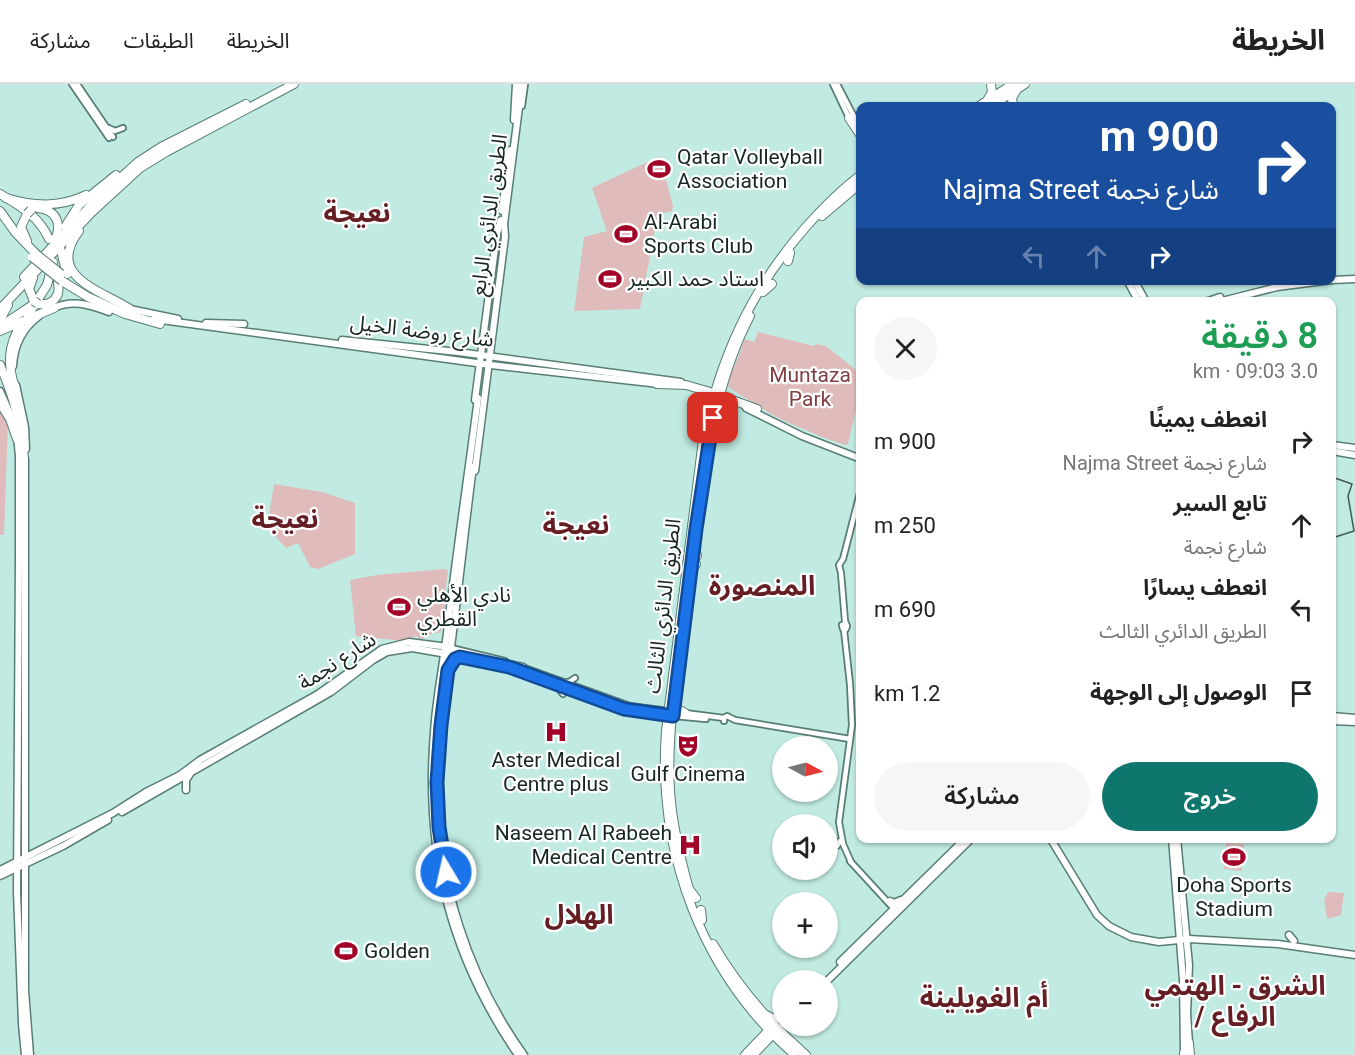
<!DOCTYPE html>
<html lang="ar">
<head>
<meta charset="utf-8">
<style>
	:root { --surface:#fff; --page:#f6f6f6; --text:#222; --muted:#767676; --line:#e0e0e0; --accent:#0f766e }
	body { margin:0; font-family:Roboto,"Noto Sans Arabic",sans-serif; background:var(--page); color:var(--text); direction:rtl; height:100vh; display:flex; flex-direction:column; font-size:22px; white-space:nowrap }
	* { box-sizing:border-box; margin:0 }
	p { font-size:20px; color:var(--muted) }
	.icon { flex:none; width:33px; height:33px; fill:none; stroke:currentColor; stroke-width:2; stroke-linecap:round; stroke-linejoin:round }
	.map { position:relative; flex:1; overflow:hidden; direction:ltr }
	.panel { position:absolute; left:856px; top:213px; width:480px; height:546px; display:flex; flex-direction:column; background:var(--surface); border-radius:12px; box-shadow:0 2px 4px #0004; direction:rtl }
	.panel>* { flex:none }
	.banner { position:absolute; left:856px; top:18px; width:480px; height:183px; border-radius:12px; box-shadow:0 2px 4px #0004; direction:rtl; background:#1a4fa0; color:#fff; overflow:hidden }
	.needle { width:39px; rotate:97deg }
	.tools { position:absolute; left:772px; top:652px; display:grid; gap:12px }
	.tools a { display:grid; place-items:center; width:66px; height:66px; border-radius:50%; background:var(--surface); box-shadow:0 2px 4px #0004; font-size:30px }
	.pin { position:absolute; display:grid; place-items:center; width:51px; height:51px; color:#fff; margin:-26px; border-radius:12px; box-shadow:0 3px 9px #0006 }
	.me { position:absolute; width:66px; margin:-33px; rotate:351deg; stroke-linejoin:round; filter:drop-shadow(0 0 4px #0008) }
	.turn { display:flex; align-items:center; gap:21px; height:126px; padding:0 18px; font-size:27px }
	.turn .icon { width:78px; height:78px; stroke-width:2.5 }
	.turn b { display:block; font-size:42px; line-height:51px }
	.lanes { display:flex; align-items:center; height:57px; padding:0 18px; background:#0003; justify-content:center; gap:30px; direction:ltr }
	.lanes .off { opacity:.35 }
	.round { display:grid; place-items:center; flex:none; width:63px; height:63px; border-radius:32px; background:var(--page) }
	.summary { display:flex; align-items:center; justify-content:space-between; height:102px; padding:0 18px }
	h1 { font-size:36px; font-weight:600; line-height:45px; color:#1e9e55 }
	.cta { display:flex; gap:12px; margin-top:auto; padding:12px 18px }
	.cta a { flex:1; height:69px; border-radius:36px; background:var(--accent); color:#fff; font-size:24px; font-weight:600; line-height:69px; text-align:center }
	.cta a+a { background:var(--page); color:var(--text) }
	ul { padding:0; list-style:none }
	li { display:flex; align-items:center; gap:18px; height:84px; padding:0 18px }
	li div { flex:1 }
	li b { display:block; font-size:22px }
	li em { font-style:normal }
	header { display:flex; align-items:center; gap:36px; box-sizing:border-box; height:84px; padding:0 30px; background:var(--surface); border-bottom:2px solid var(--line) }
	header strong { font-size:28px }
	nav { display:flex; gap:33px; margin-inline-start:auto; font-size:21px }
	.map>svg:first-child { display:block }
	.green { fill:#dfbcbb }
	.lines { fill:none; stroke-linecap:round; stroke-linejoin:round }
	.secondary-casing { stroke:#577d75; stroke-width:8 }
	.primary-casing { stroke:#577d75; stroke-width:9 }
	.highway-casing { stroke:#577d75; stroke-width:10 }
	.secondary { stroke:#fff; stroke-width:4.5 }
	.primary { stroke:#fff; stroke-width:6 }
	.highway { stroke:#fff; stroke-width:8 }
	.tram { stroke:#435955; stroke-width:1.5 }
	.highway-bridge-casing { stroke:#577d75; stroke-width:10; stroke-linecap:butt }
	.highway-bridge { stroke:#fff; stroke-width:8 }
	.route-casing { stroke:#114b97; stroke-width:15 }
	.route { stroke:#1a73e8; stroke-width:10 }
	.labels { text-anchor:middle; stroke-width:4.5; stroke-linejoin:round; paint-order:stroke }
	.poi-label { font-size:21px; fill:#162623; stroke:#fff; text-anchor:start }
	.street-label { font-size:21px; fill:#162623; stroke:#fff }
	.park-label { font-size:21px; fill:#803e40; stroke:#fff }
	.district-label { font-size:27px; font-weight:bold; fill:#651f24; stroke:#fff }
</style>
</head>
<body>
<header>
<strong>الخريطة</strong>
<nav><a>الخريطة</a><a>الطبقات</a><a>مشاركة</a></nav>
</header>
<div class="map">
<svg width="1355" height="971" viewBox="0 0 1355 971">
	<rect width="100%" height="100%" fill="#c1ebe2"/>
	<g class="green">
		<path d="M660,72L673,122L672,127L656,131L657,135L640,225L574,227L584,153L607,147L592,104Z"/>
		<path d="M758,248L814,262L816,260L826,262L861,290V304L848,360L845,361L819,352L776,333L728,303L730,293L745,255L754,258Z"/>
		<path d="M0,326L8,338L4,451H0Z"/>
		<path d="M274,400L322,408L355,419V470L318,485L310,483L298,459L286,464L267,443Z"/>
		<path d="M443,485L448,486C447,496 445,506 445,516C444,527 448,540 439,549H433L420,556L417,552L403,557L356,552L350,496L377,491Z"/>
		<path d="M1226,759L1244,760L1242,787L1224,785Z"/>
		<path d="M1328,808L1344,809L1341,831L1327,835L1324,816Z"/>
	</g>
	<g class="lines">
		<g class="secondary-casing">
			<g id="secondary">
				<path d="M72,0L109,54"/>
				<path d="M77,0L113,53"/>
				<path d="M833,0L849,34"/>
				<path d="M837,0L861,46"/>
				<path d="M522,22L525,0"/>
				<path d="M109,44L115,47L123,44"/>
				<path d="M846,540L842,541L843,545H846L847,542L845,537L841,489L839,481L843,475L861,405"/>
				<path d="M844,546L850,600L852,641L839,738L843,760L851,778"/>
				<path d="M451,564L505,577"/>
				<path d="M501,581L624,625L643,629L706,635"/>
				<path d="M522,583L630,622L724,634"/>
				<path d="M563,598H569L575,594"/>
				<path d="M557,602L563,610"/>
				<path d="M724,637V634L727,632L735,636L850,655"/>
				<path d="M837,762L840,757"/>
				<path d="M850,777L895,826"/>
			</g>
		</g>
		<g class="primary-casing">
			<g id="primary">
				<path d="M514,36L516,0"/>
				<path d="M502,127L510,66"/>
				<path d="M504,140L522,0"/>
				<path d="M1127,196L1139,218"/>
				<path d="M1134,196L1146,218"/>
				<path d="M1332,196L1355,195"/>
				<path d="M1205,218L1220,213"/>
				<path d="M1218,218L1277,203L1332,196"/>
				<path d="M51,225C72,215 88,220 109,228"/>
				<path d="M130,225L178,235"/>
				<path d="M154,235L491,281L659,300"/>
				<path d="M206,239L244,240"/>
				<path d="M342,256L458,268L681,298"/>
				<path d="M13,282C14,262 23,244 39,232"/>
				<path d="M16,301L25,343L26,365"/>
				<path d="M0,307L12,334"/>
				<path d="M478,314C468,392 456,470 447,549C443,582 436,615 434,648C424,768 450,872 518,971"/>
				<path d="M475,316L497,149L501,136"/>
				<path d="M746,324L802,352L861,375"/>
				<path d="M17,352L19,372V471L17,808L22,940L25,971"/>
				<path d="M1332,361L1355,364"/>
				<path d="M1332,367L1355,371"/>
				<path d="M25,375V906L30,971"/>
				<path d="M473,383C465,443 459,503 451,563C446,608 437,653 437,698C436,794 468,893 524,971"/>
				<path d="M475,387L505,153L504,138"/>
				<path d="M447,567L523,583"/>
				<path d="M1332,632L1355,634"/>
				<path d="M1332,637L1355,638"/>
				<path d="M186,706V696L190,690"/>
				<path d="M122,728L331,608L373,576L387,568L412,564L447,570"/>
				<path d="M1050,754L1097,831L1109,842L1131,853L1159,858L1189,855L1278,860L1355,871"/>
				<path d="M1172,754L1183,896L1184,969"/>
				<path d="M1177,754L1189,881L1187,930L1189,959"/>
				<path d="M0,786L113,729L146,708L180,691L200,676L318,610L382,565L409,558L448,563"/>
				<path d="M0,792L63,762L108,736"/>
				<path d="M890,817L894,819L901,816"/>
				<path d="M1289,851L1294,857"/>
				<path d="M840,878L966,754"/>
				<path d="M817,893L818,897"/>
				<path d="M827,897L972,754"/>
			</g>
		</g>
		<g class="highway-casing">
			<g id="highway">
				<path d="M988,15L992,8L991,0"/>
				<path d="M979,22L1013,0"/>
				<path d="M991,22L1025,0"/>
				<path d="M1013,22L1012,14L1016,7"/>
				<path d="M849,34L861,52"/>
				<path d="M0,110C20,122 39,132 49,155"/>
				<path d="M6,114C33,122 59,124 86,111"/>
				<path d="M38,124C57,126 62,140 55,156"/>
				<path d="M0,127L15,148L36,170"/>
				<path d="M27,130L21,143L27,157"/>
				<path d="M822,132L861,99"/>
				<path d="M65,143L79,121L116,91"/>
				<path d="M79,147C44,193 103,207 130,225"/>
				<path d="M61,167L67,190"/>
				<path d="M788,177L790,169"/>
				<path d="M24,193L95,117L138,78L161,63L246,20"/>
				<path d="M33,194L29,205L34,217"/>
				<path d="M62,197L88,213L125,230L160,240"/>
				<path d="M763,208L772,200"/>
				<path d="M38,220C52,222 61,213 58,199"/>
				<path d="M0,225L92,128L140,84L166,68L294,0"/>
				<path d="M28,231L47,201L53,178"/>
				<path d="M0,236L8,221"/>
				<path d="M1,242L31,222"/>
				<path d="M0,247L54,224"/>
				<path d="M0,281C14,314 23,343 24,379"/>
				<path d="M657,300L686,301L717,310"/>
				<path d="M15,304C7,280 8,262 21,240"/>
				<path d="M716,310L757,325"/>
				<path d="M0,319L10,335L17,355"/>
				<path d="M700,422C709,356 719,291 750,232"/>
				<path d="M694,462L697,472"/>
				<path d="M691,488L696,480"/>
				<path d="M688,511C680,575 666,642 670,706C672,740 680,773 689,805"/>
				<path d="M675,619L678,625L685,629"/>
				<path d="M689,805L696,814"/>
				<path d="M701,826L702,836"/>
				<path d="M713,860C738,902 769,939 806,971"/>
				<path d="M766,931L774,935L783,931"/>
				<path d="M1189,959L1190,971"/>
				<path d="M745,971L771,944"/>
				<path d="M753,971L774,949"/>
				<path d="M795,971C702,890 657,769 666,647L703,356C720,275 750,207 805,144C822,125 840,106 861,91"/>
				<path d="M1184,971V969"/>
			</g>
		</g>
		<use href="#secondary" class="secondary"/>
		<use href="#primary" class="primary"/>
		<use href="#highway" class="highway"/>
		<g class="tram">
			<path d="M1332,393L1352,400L1348,412L1354,447L1332,454"/>
			<path d="M1332,502V514"/>
		</g>
		<g class="highway-bridge-casing">
			<g id="highway-bridge">
				<path d="M27,130L31,126"/>
				<path d="M36,170L61,190"/>
				<path d="M32,173L62,197"/>
				<path d="M34,217L38,220"/>
			</g>
		</g>
		<use href="#highway-bridge" class="highway-bridge"/>
	</g>
	<g class="lines">
		<g class="route-casing">
			<path id="route" d="M446,788L439,743L437,698L441,641L448,586L455,575L460,573L509,583L624,625L673,632L696,445L713,334"/>
		</g>
		<use href="#route" class="route"/>
	</g>
	<defs>
		<g id="stadium-bare" transform="scale(1.8)"><path d="M0-5a6.5 5 0 1 0 0 10a6.5 5 0 1 0 0-10ZM-3.5-1.8h7v3.6h-7Z" fill="#a20228" stroke="#fff" stroke-width="2.5" paint-order="stroke"/></g>
		<g id="hospital-bare" transform="scale(1.8)"><path d="M-5-5h3v3.5h4V-5h3V5h-3V1.5h-4V5h-3Z" fill="#a20228" stroke="#fff" stroke-width="2.5" paint-order="stroke"/></g>
		<g id="theatre-bare" transform="scale(1.8)"><path d="M-5-5.5Q0-4 5-5.5V0Q5 5 0 6Q-5 5-5 0ZM-3.3-2.5H-1v1.5H-3.3ZM1-2.5H3.3v1.5H1ZM-2.8 1Q0 5.5 2.8 1Z" fill="#a20228" stroke="#fff" stroke-width="2.5" paint-order="stroke"/></g>
	</defs>
	<g fill-rule="evenodd">
		<use href="#stadium-bare" x="659" y="85"/>
		<use href="#stadium-bare" x="626" y="150"/>
		<use href="#stadium-bare" x="610" y="195"/>
		<use href="#stadium-bare" x="399" y="523"/>
		<use href="#hospital-bare" x="556" y="648"/>
		<use href="#theatre-bare" x="688" y="662"/>
		<use href="#hospital-bare" x="690" y="761"/>
		<use href="#stadium-bare" x="1234" y="773"/>
		<use href="#stadium-bare" x="346" y="867"/>
	</g>
	<g class="labels">
		<g class="poi-label">
			<text x="677" y="80">Qatar Volleyball<tspan x="677" dy="24">Association</tspan></text>
			<text x="644" y="145">Al-Arabi<tspan x="644" dy="24">Sports Club</tspan></text>
			<text x="628" y="202">استاد حمد الكبير</text>
			<text x="417" y="518">نادي الأهلي<tspan x="417" dy="24">القطري</tspan></text>
			<text x="556" y="683" text-anchor="middle">Aster Medical<tspan x="556" dy="24">Centre plus</tspan></text>
			<text x="688" y="697" text-anchor="middle">Gulf Cinema</text>
			<text x="672" y="756" text-anchor="end">Naseem Al Rabeeh<tspan x="672" dy="24">Medical Centre</tspan></text>
			<text x="1234" y="808" text-anchor="middle">Doha Sports<tspan x="1234" dy="24">Stadium</tspan></text>
			<text x="364" y="874">Golden</text>
		</g>
		<g class="street-label">
			<text transform="translate(489 131) rotate(-82)" y="7">الطريق الدائري الرابع</text>
			<text transform="translate(422 247) rotate(7)" y="7">شارع روضة الخيل</text>
			<text transform="translate(663 522) rotate(-83)" y="7">الطريق الدائري الثالث</text>
			<text transform="translate(337 577) rotate(-33)" y="7">شارع نجمة</text>
		</g>
		<g class="park-label">
			<text x="810" y="298">Muntaza<tspan x="810" dy="24">Park</tspan></text>
		</g>
		<g class="district-label">
			<text x="357" y="138">نعيجة</text>
			<text x="285" y="444">نعيجة</text>
			<text x="576" y="450">نعيجة</text>
			<text x="762" y="511">المنصورة</text>
			<text x="579" y="840">الهلال</text>
			<text x="1235" y="911">الشرق - الهتمي<tspan x="1235" dy="31">/ الرفاع</tspan></text>
			<text x="984" y="923">أم الغويلينة</text>
		</g>
	</g>
</svg>
<div class="tools">
<a><svg class="needle" viewBox="-14 -14 28 28"><path d="M0-13l5 13h-10z" fill="#e53935"/><path d="M0 13l5-13h-10z" fill="#767676"/></svg></a>
<a><svg class="icon" aria-label="sound" viewBox="0 0 24 24"><path d="M4 9h4l5-4v14l-5-4H4zM17 9q2 3 0 6"/></svg></a>
<a>+</a>
<a>−</a>
</div>
<div class="pin" style="left:713px;top:334px;background:#d93025"><svg class="icon" aria-label="arrive" viewBox="0 0 24 24"><path d="M6 21V4h12l-3 4 3 4H6"/></svg></div>
<svg class="me" style="left:446px;top:788px" viewBox="-20 -20 40 40"><circle r="17" fill="#1a73e8" stroke="#fff" stroke-width="3"/><path d="M0-11L8 9 0 5-8 9z" fill="#fff"/></svg>
<div class="banner">
<div class="turn"><svg class="icon" aria-label="right" viewBox="0 0 24 24"><path d="M7 20v-9h11M14 6l5 5-5 5"/></svg><div><b>900 m</b>شارع نجمة Najma Street</div></div>
<div class="lanes"><svg class="icon off" aria-label="left" viewBox="0 0 24 24"><path d="M17 20v-9H6M10 6l-5 5 5 5"/></svg><svg class="icon off" aria-label="ahead" viewBox="0 0 24 24"><path d="M12 20V5M6 11l6-6 6 6"/></svg><svg class="icon" aria-label="right" viewBox="0 0 24 24"><path d="M7 20v-9h11M14 6l5 5-5 5"/></svg></div>
</div>
<section class="panel">
<div class="summary"><div><h1>8 دقيقة</h1><p>3.0 km · 09:03</p></div><a class="round"><svg class="icon" aria-label="close" viewBox="0 0 24 24"><path d="M6 6l12 12M18 6L6 18"/></svg></a></div>
<ul>
<li><svg class="icon" aria-label="right" viewBox="0 0 24 24"><path d="M7 20v-9h11M14 6l5 5-5 5"/></svg><div><b>انعطف يمينًا</b><p>شارع نجمة Najma Street</p></div><em>900 m</em></li>
<li><svg class="icon" aria-label="ahead" viewBox="0 0 24 24"><path d="M12 20V5M6 11l6-6 6 6"/></svg><div><b>تابع السير</b><p>شارع نجمة</p></div><em>250 m</em></li>
<li><svg class="icon" aria-label="left" viewBox="0 0 24 24"><path d="M17 20v-9H6M10 6l-5 5 5 5"/></svg><div><b>انعطف يسارًا</b><p>الطريق الدائري الثالث</p></div><em>690 m</em></li>
<li><svg class="icon" aria-label="arrive" viewBox="0 0 24 24"><path d="M6 21V4h12l-3 4 3 4H6"/></svg><div><b>الوصول إلى الوجهة</b></div><em>1.2 km</em></li>
</ul>
<div class="cta"><a>خروج</a><a>مشاركة</a></div>
</section>
</div>
</body>
</html>
